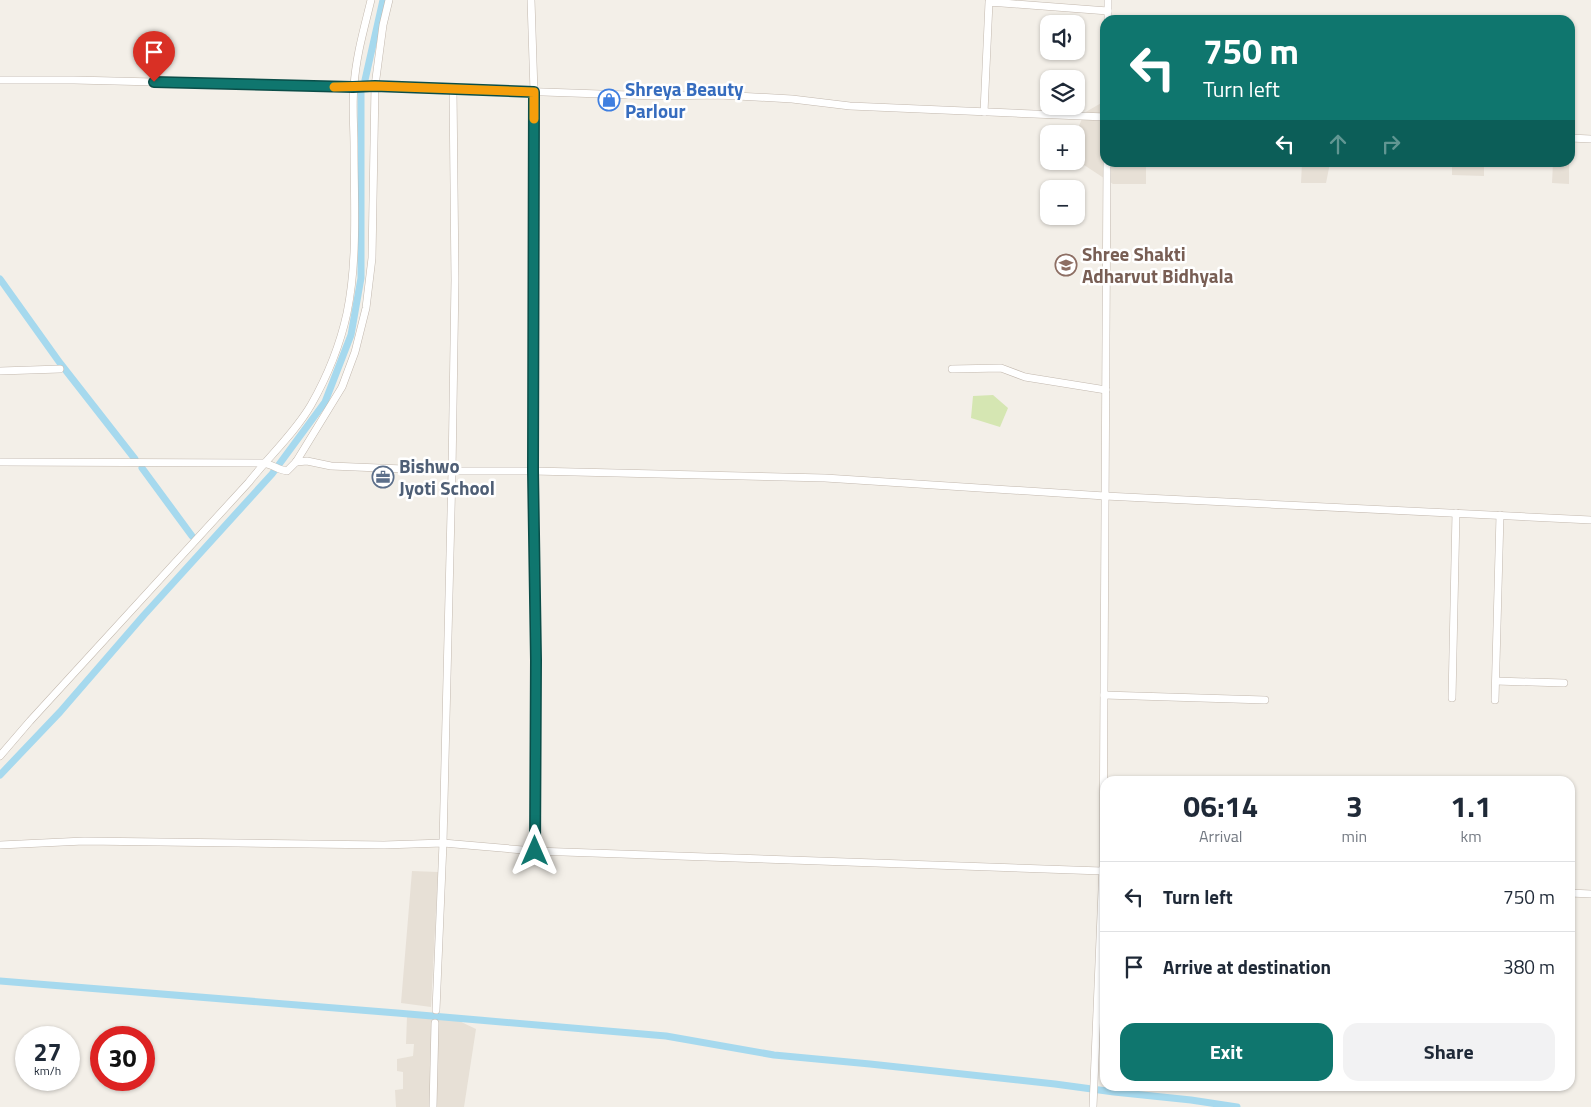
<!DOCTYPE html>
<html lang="en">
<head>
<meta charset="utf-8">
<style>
	:root { --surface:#fff; --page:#f2f2f3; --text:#1f2937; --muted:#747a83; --line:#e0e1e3; --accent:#0f766e }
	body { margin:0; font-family:"Titillium Web",sans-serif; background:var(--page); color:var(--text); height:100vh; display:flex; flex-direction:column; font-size:19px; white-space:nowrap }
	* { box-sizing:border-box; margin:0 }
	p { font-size:16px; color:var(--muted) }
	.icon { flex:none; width:28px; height:28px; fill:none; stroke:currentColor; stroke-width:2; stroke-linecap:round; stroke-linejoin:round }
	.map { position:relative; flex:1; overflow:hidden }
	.drawer { position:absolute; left:1100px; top:776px; width:475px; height:315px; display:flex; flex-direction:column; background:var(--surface); border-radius:15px; box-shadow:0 1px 4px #0004 }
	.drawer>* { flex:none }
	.top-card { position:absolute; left:1100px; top:15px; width:475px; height:152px; border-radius:15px; box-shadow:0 1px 4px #0004; background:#0f766e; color:#fff; overflow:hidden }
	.controls { position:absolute; left:1040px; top:15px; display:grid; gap:10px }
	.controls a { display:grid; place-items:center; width:45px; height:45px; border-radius:10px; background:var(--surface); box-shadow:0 1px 4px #0004; font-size:25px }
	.speed { position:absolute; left:15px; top:1026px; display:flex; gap:10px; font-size:25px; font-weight:700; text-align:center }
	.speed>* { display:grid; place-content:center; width:65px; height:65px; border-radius:50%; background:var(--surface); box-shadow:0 1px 4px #0004; line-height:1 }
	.speed small { font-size:12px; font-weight:400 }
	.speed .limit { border:8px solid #d22; background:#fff; color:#111 }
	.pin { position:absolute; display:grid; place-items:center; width:42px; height:42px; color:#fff; margin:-51px -21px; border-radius:50% 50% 50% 0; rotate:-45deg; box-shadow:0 0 5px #0007 }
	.pin .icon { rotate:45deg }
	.me { position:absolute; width:55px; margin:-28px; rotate:0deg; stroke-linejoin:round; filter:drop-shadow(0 0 4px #0008) }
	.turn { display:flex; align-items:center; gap:18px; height:105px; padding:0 20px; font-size:22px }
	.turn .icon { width:65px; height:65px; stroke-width:2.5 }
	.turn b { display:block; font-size:35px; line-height:42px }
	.lanes { display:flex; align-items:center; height:48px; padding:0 20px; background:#0003; justify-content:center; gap:25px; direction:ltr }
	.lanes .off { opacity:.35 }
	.eta { display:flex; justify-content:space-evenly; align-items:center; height:85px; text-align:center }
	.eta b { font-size:30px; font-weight:700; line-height:35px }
	.button { display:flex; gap:10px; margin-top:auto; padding:10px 20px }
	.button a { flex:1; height:58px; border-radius:15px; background:var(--accent); color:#fff; font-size:20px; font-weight:700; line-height:58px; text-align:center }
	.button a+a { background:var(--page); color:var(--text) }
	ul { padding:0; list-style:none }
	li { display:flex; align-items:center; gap:15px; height:70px; padding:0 20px; border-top:1px solid var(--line) }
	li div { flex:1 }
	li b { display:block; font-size:19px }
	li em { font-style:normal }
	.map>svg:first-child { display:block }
	.residential { fill:#e7e0d6 }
	.green { fill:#d5e6b2 }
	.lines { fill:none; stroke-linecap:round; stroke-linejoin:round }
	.canal { stroke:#a6d9ee; stroke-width:7 }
	.minor-casing { stroke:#c2b8ae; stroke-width:8 }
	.minor { stroke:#fff; stroke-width:7 }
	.route-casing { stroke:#0a4d48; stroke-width:12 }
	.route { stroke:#0f766e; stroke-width:9 }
	.slow { stroke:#f59e0b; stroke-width:9 }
	.labels { text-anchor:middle; stroke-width:5; stroke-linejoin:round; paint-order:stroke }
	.shop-label { font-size:19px; font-weight:bold; fill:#366cbe; stroke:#fff; text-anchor:start }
	.education-label { font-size:19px; font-weight:bold; fill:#785e54; stroke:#fff; text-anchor:start }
	.service-label { font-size:19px; font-weight:bold; fill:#4e5e75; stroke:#fff; text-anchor:start }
</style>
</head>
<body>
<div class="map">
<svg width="1591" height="1107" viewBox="0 0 1591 1107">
	<rect width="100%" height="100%" fill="#f3efe8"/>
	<g class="residential">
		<path d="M1105,97V162L1146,163V184H1113L1081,163L1076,158V134L1084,113L1103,102Z"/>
		<path d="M1302,163H1330L1326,183H1301Z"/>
		<path d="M1452,163H1484V176L1452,175Z"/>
		<path d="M1553,163H1569V184L1552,183Z"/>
		<path d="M412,871L438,872L431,1007L401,1003Z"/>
		<path d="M407,1016L457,1020L476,1029L464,1107H396L395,1090L403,1089V1072L397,1071V1059L413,1056L414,1044H406Z"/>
	</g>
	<path class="green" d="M993,395L1008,408L1000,427L971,418L973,396Z"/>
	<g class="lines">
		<g class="canal">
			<path d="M365,80L383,0"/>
			<path d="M0,279L60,363L135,459"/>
			<path d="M142,468L192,536"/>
			<path d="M0,775L60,712L144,615L272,474L325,402L351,335L361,278V93"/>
			<path d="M0,981L397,1013L666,1036L774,1055L870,1064L1055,1084L1114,1092L1191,1100L1237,1107"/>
		</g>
		<g class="minor-casing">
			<g id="minor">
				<path d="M531,0L534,92L533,471L536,660L535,851L1102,871L1105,868"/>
				<path d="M1108,20V0"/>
				<path d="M0,80H74L353,87L375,86L657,96L719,95L792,99L850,106L1105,117"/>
				<path d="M984,112L989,2L1108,11"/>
				<path d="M1570,138L1591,139"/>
				<path d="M952,369L1001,368L1025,377L1106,390"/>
				<path d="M0,371L60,369"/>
				<path d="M0,462L263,463C272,464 278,470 287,471L296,462L342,387L355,352L366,308L372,258L375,86L383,25L389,0"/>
				<path d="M296,462L307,461L331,466L452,471L455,280L453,89"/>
				<path d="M1496,681L1564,683"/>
				<path d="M1104,695L1265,700"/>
				<path d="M1452,698L1456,513"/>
				<path d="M1495,700L1500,515"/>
				<path d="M0,756L30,721L249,482C269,456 294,434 311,405C327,377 340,345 347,313C358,260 354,201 354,146C354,126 352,106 354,86C356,56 364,29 371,0"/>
				<path d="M0,845L84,841L384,845L443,843L535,851"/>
				<path d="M1570,893L1591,894"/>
				<path d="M436,1010L443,843L452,471H533L825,478L1105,496L1591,520"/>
				<path d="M433,1107L435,1023"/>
				<path d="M1093,1107L1103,866L1107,162"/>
			</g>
		</g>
		<use href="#minor" class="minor"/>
	</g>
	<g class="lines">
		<g class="route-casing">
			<path id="route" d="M154,82L353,87L375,86L534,92L533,471L536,660L535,851"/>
		</g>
		<use href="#route" class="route"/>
		<path class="slow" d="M334,87L375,86L534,92V119"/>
	</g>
	<defs>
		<g id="shop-ring" transform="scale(1.125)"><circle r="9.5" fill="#fff" stroke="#3f7fe0" stroke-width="1.5"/><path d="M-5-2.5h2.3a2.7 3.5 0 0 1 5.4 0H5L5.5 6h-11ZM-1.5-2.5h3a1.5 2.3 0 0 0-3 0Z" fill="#3f7fe0"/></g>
		<g id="school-ring" transform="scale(1.125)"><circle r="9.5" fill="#fff" stroke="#8d6e63" stroke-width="1.5"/><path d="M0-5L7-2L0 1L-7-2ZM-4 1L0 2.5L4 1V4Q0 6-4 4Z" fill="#8d6e63"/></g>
		<g id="office-ring" transform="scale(1.125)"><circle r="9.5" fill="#fff" stroke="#5c6f8a" stroke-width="1.5"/><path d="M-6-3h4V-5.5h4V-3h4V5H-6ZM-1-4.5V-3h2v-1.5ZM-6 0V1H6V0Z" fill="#5c6f8a"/></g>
	</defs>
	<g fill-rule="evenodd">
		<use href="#shop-ring" x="609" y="100"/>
		<use href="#school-ring" x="1066" y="265"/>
		<use href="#office-ring" x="383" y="477"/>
	</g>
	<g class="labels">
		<g class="shop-label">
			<text x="625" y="96">Shreya Beauty<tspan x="625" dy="22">Parlour</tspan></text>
		</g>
		<g class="education-label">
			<text x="1082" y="261">Shree Shakti<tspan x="1082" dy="22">Adharvut Bidhyala</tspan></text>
		</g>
		<g class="service-label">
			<text x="399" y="473">Bishwo<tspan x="399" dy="22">Jyoti School</tspan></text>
		</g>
	</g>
</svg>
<div class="controls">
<a><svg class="icon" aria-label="sound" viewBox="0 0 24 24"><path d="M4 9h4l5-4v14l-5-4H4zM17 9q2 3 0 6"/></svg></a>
<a><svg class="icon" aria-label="layers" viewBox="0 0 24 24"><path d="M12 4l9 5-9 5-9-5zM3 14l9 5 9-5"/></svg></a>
<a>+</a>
<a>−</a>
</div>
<div class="speed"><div>27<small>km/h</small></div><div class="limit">30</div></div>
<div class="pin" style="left:154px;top:82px;background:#d93025"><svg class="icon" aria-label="arrive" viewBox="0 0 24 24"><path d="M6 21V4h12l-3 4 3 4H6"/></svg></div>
<svg class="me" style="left:535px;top:851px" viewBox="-20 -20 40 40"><path d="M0-17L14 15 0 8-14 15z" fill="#0f766e" stroke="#fff" stroke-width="4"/></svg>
<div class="top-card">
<div class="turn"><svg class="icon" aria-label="left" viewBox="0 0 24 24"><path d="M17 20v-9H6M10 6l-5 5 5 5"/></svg><div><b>750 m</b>Turn left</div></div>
<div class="lanes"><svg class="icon" aria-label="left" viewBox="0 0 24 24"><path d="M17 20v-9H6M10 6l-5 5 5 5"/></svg><svg class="icon off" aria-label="ahead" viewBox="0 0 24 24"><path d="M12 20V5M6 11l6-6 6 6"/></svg><svg class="icon off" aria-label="right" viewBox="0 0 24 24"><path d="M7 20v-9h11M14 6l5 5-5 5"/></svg></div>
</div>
<section class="drawer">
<div class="eta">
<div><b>06:14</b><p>Arrival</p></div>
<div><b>3</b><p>min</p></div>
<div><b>1.1</b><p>km</p></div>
</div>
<ul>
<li><svg class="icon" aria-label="left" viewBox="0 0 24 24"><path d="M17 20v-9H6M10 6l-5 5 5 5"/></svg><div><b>Turn left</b></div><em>750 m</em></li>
<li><svg class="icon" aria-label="arrive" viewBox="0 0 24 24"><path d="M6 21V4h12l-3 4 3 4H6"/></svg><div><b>Arrive at destination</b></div><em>380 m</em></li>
</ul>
<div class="button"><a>Exit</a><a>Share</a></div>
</section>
</div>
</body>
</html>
